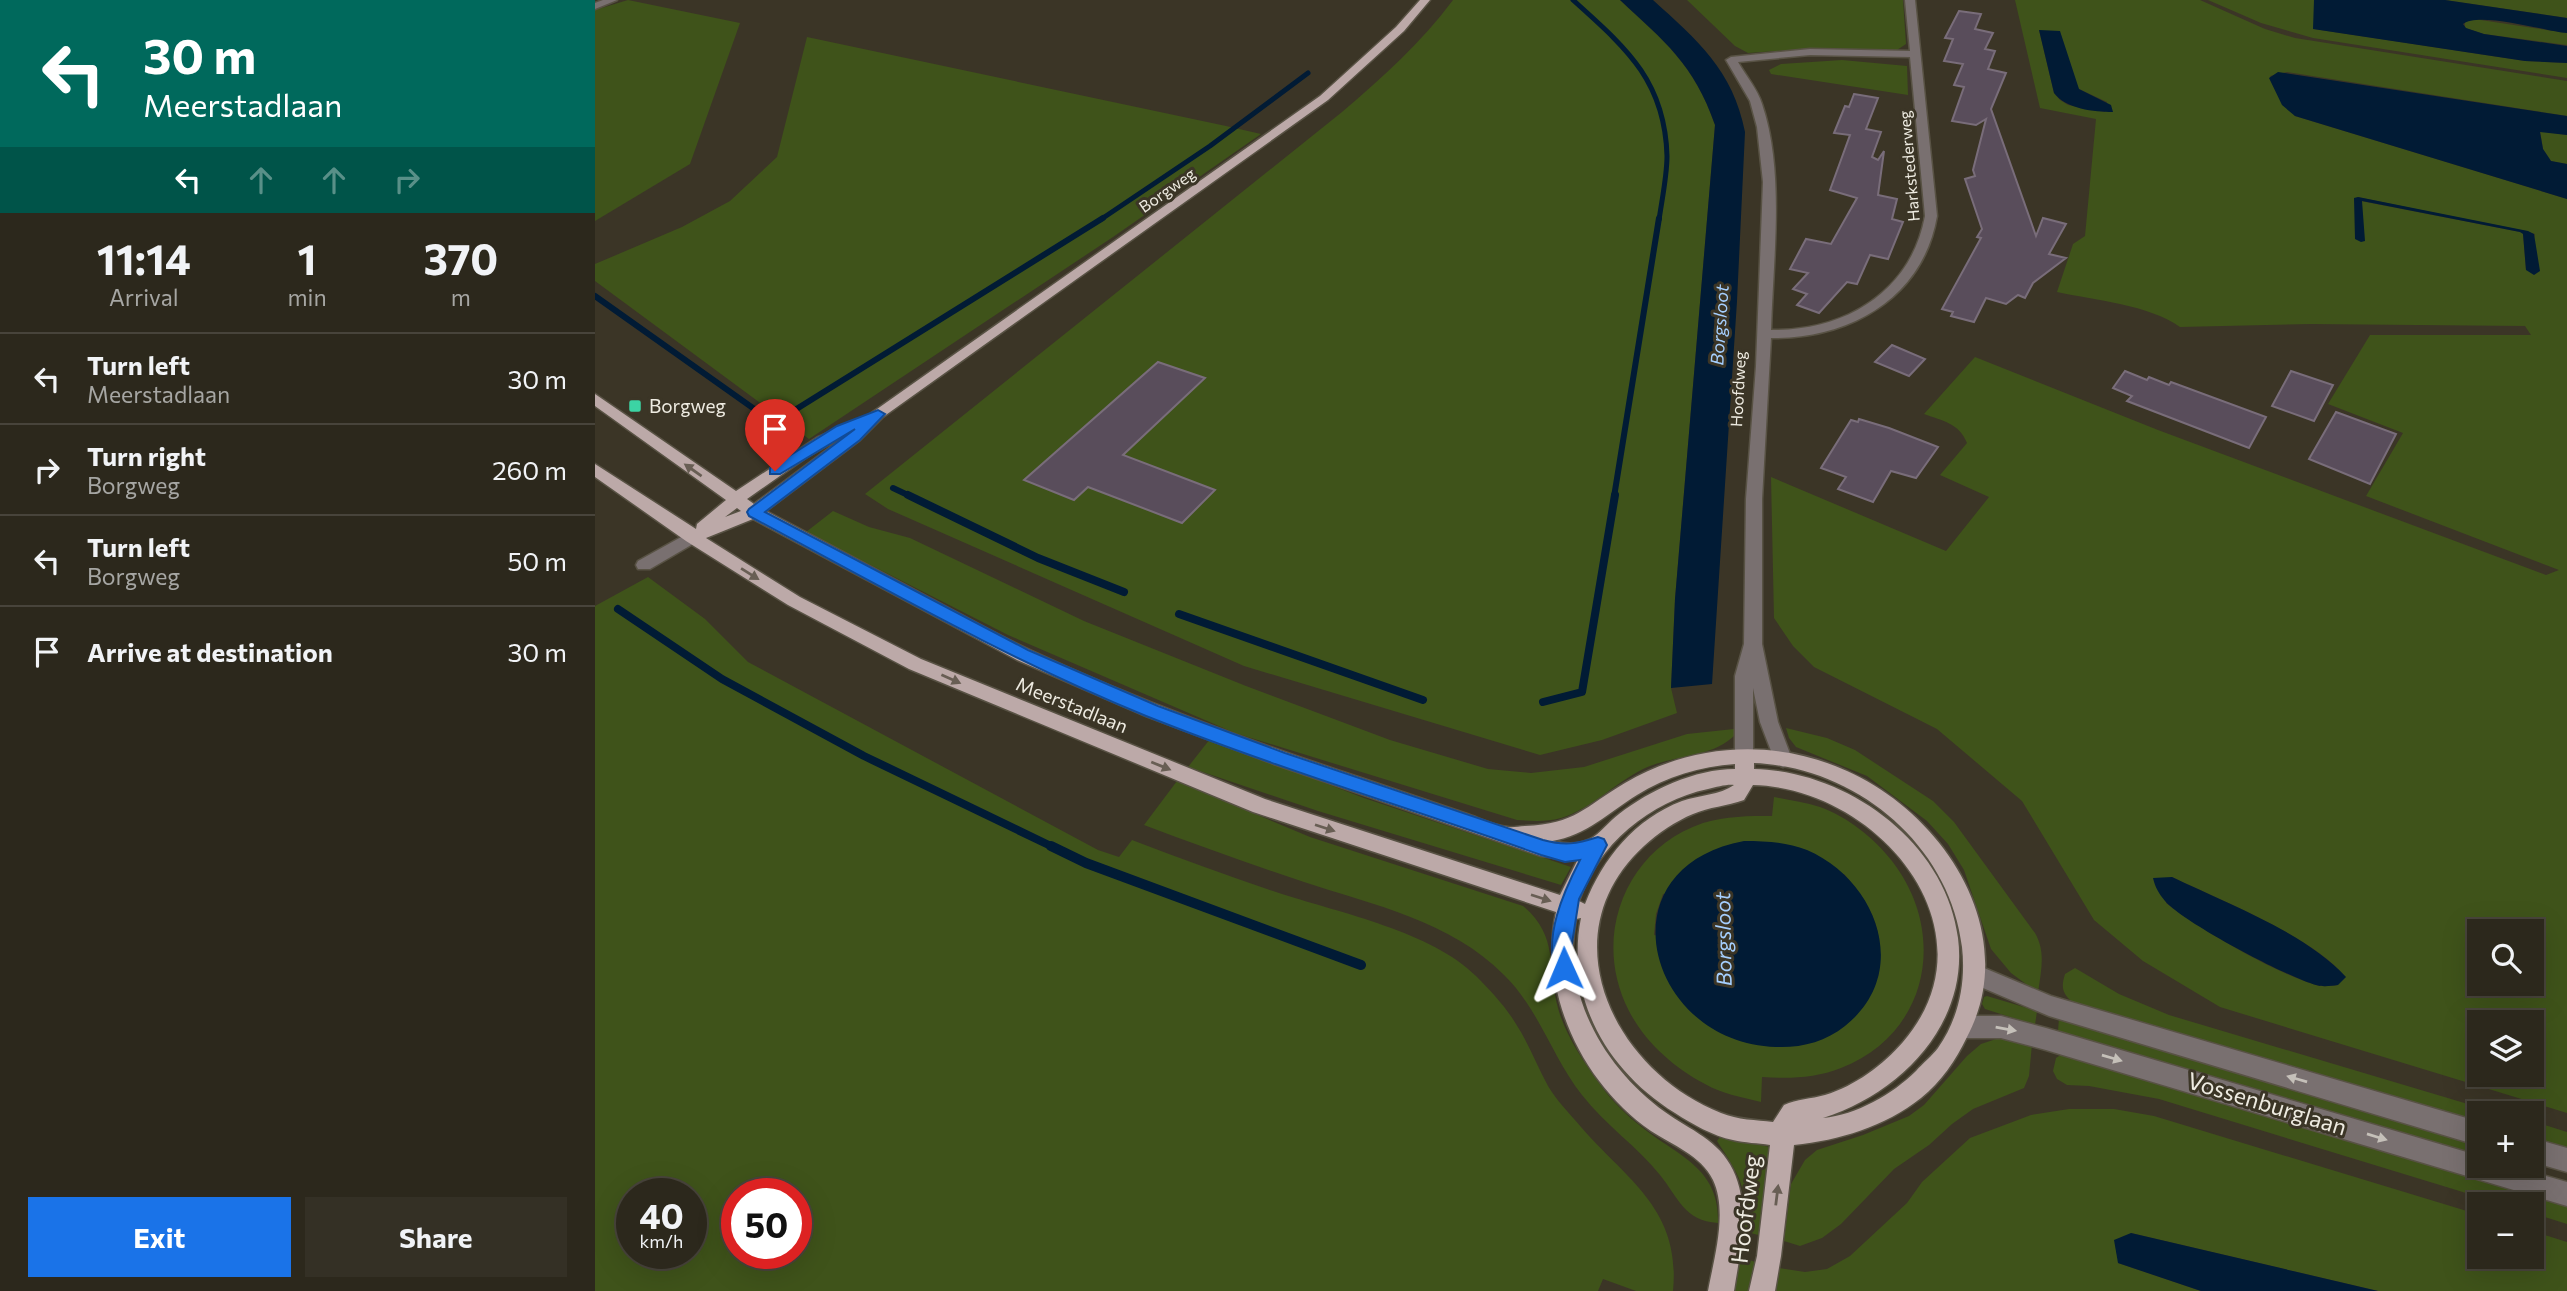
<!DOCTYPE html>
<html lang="en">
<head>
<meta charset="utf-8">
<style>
	:root { --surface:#2c281c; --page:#343025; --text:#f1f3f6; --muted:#a6a6a3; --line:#48443b; --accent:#1a73e8 }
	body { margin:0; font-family:Commissioner,sans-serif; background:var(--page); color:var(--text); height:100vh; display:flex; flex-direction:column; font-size:26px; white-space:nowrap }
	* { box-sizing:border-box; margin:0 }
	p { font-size:23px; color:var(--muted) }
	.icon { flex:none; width:38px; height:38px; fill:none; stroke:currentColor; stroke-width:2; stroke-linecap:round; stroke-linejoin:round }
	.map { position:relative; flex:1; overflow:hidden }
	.panel { display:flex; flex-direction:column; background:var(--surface); width:595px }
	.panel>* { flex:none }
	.top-card { background:#00695c; color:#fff; overflow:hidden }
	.fabs { position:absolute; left:1872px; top:919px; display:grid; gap:14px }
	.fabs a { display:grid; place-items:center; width:77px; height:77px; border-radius:0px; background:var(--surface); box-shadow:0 7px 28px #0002,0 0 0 2px var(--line); font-size:35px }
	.speed { position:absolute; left:21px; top:1178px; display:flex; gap:14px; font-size:35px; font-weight:700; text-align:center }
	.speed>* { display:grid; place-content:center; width:91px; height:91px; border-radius:50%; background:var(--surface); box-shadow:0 7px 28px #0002,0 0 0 2px var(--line); line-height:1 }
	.speed small { font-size:18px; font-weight:400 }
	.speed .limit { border:10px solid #d22; background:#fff; color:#111 }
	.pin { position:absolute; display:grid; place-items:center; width:60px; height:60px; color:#fff; margin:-72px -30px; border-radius:50% 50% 50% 0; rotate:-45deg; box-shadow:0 0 7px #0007 }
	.pin .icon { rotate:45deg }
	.me { position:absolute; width:77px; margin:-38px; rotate:359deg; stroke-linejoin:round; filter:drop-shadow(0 0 5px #0008) }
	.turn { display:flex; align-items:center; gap:24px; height:147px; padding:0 28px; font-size:32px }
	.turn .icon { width:91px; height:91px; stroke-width:2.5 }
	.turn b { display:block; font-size:49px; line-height:60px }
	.lanes { display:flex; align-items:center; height:66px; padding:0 28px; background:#0003; justify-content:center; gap:35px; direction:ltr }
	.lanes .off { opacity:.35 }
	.eta { display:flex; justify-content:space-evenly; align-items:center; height:119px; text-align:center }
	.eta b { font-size:42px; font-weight:700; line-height:49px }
	.primary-button { display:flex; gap:14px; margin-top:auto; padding:14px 28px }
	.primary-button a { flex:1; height:80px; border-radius:0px; background:var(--accent); color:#fff; font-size:28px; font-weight:700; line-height:80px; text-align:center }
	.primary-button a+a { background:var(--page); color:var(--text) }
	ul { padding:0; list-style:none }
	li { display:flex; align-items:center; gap:21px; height:91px; padding:0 28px; border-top:2px solid var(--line) }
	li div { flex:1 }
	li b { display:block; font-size:26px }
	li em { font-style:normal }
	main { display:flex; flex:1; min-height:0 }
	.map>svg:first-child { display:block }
	.green { fill:#3f531a; fill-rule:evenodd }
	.water { fill:#011b35 }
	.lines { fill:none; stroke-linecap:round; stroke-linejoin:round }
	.stream-far3 { stroke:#011b35; stroke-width:5 }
	.stream-far2 { stroke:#011b35; stroke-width:6 }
	.stream-far1 { stroke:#011b35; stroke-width:8 }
	.stream { stroke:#011b35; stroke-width:10 }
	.building { fill:#594d5b; stroke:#796d7a; stroke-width:2 }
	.minor-casing { stroke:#585244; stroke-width:3 }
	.major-casing { stroke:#585244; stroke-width:3 }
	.minor { fill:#797070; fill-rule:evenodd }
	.major { fill:#bca9a8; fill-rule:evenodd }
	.oneway { fill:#685e54 }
	.oneway2 { fill:#c5c0b9 }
	.route { fill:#1a73e8; stroke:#114b97; stroke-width:2 }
	.poi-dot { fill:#3cd4a4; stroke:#3b3526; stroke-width:2.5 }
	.labels { text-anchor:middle; stroke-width:6; stroke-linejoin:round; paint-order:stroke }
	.far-street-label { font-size:16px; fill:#eeebe1; stroke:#3b3526 }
	.far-water-label { font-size:18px; font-style:italic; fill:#a5cffe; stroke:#3b3526 }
	.poi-label { font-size:19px; fill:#eeebe1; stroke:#3b3526; text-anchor:start }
	.street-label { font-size:19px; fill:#eeebe1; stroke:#3b3526 }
	.water-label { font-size:21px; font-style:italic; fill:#a5cffe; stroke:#3b3526 }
	.near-street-label { font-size:23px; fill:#eeebe1; stroke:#3b3526 }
</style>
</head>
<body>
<main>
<section class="panel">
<div class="top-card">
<div class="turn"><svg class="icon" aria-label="left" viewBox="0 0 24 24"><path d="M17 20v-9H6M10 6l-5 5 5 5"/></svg><div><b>30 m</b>Meerstadlaan</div></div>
<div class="lanes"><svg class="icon" aria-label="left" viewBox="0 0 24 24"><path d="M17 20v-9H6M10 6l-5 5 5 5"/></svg><svg class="icon off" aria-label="ahead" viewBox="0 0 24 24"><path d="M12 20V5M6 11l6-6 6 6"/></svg><svg class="icon off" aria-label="ahead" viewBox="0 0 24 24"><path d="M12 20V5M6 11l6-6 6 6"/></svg><svg class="icon off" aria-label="right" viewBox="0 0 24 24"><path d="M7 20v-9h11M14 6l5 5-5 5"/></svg></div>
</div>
<div class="eta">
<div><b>11:14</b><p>Arrival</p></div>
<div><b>1</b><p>min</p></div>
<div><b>370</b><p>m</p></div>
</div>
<ul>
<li><svg class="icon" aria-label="left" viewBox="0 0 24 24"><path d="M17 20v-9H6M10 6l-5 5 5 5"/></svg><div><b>Turn left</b><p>Meerstadlaan</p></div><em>30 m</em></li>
<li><svg class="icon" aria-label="right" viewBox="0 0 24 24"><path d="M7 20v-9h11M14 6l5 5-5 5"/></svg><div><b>Turn right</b><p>Borgweg</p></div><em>260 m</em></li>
<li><svg class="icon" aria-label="left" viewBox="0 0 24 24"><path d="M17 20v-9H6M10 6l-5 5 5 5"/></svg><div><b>Turn left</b><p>Borgweg</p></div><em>50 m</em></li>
<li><svg class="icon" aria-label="arrive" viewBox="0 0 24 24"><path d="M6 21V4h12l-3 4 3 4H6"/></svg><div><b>Arrive at destination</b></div><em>30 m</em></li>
</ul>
<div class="primary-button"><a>Exit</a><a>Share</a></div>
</section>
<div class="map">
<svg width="1972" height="1291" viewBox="0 0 1972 1291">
	<rect width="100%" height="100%" fill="#3b3526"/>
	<g class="green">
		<path d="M33,0L145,23L95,164L0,221V10Z"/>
		<path d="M858,0H1025C1070,42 1099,64 1120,125L1080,599L1076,688L1082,713L1007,740L945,755L649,666L293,509L270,494L747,112C788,77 826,43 858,0Z"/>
		<path d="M1092,0H1308L1311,44L1302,50L1211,49L1153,53L1140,46Z"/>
		<path d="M1420,0H1605L1670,29L1700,38L1972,81V116L1692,72L1675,76L1700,116L1972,199V1113L1625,1007L1548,961L1499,920L1427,801L1342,729L1219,667L1198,646L1179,618L1176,477L1351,551L1394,497L1345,475L1372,443C1364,423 1348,421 1329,414L1380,357L1563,430L1951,575L1964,570L1771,496L1808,433L1733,404L1775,335H1936L1930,326L1716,324L1585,327C1555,305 1499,300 1462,292L1478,244L1490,236L1501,119L1445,108ZM1444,30L1484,89L1512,102L1510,112L1473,105L1465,100L1459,93ZM1763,197L1940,234L1931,270L1928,233L1925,232L1766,201ZM1577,877C1623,899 1721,938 1750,977L1742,985C1735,986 1727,987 1721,985C1678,972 1606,930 1571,903ZM1885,931H1937V984H1885ZM1885,1022H1937V1074H1885Z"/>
		<path d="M1613,0H1719V29L1930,61L1972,63V78L1718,38L1666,23Z"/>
		<path d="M1850,0H1972V18Z"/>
		<path d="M1879,19L1972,33V45L1889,34L1870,28V22Z"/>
		<path d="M212,37L631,126L666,134L518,237L214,439L0,281V264L87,227L135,201L182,157Z"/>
		<path d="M1247,60L1312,66L1313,95L1176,74L1174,70L1186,64Z"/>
		<path d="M1945,131L1972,135V164L1956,161L1948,149Z"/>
		<path d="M238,511L274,527L315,538L489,621L651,686L795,740L893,769L936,773L989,767L1092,734L1139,729L1141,734C1119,757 1084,755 1055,766C1023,779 999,808 966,818C951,822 938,821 922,820L640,733L413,635L211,532Z"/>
		<path d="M53,577L110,619L153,662L503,850L524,857L537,840C587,859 636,877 687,894C746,913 837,932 881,976C895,990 911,1007 921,1024C934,1044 942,1066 953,1086C962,1101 975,1114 986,1127C1032,1180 1086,1209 1078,1291H1041L1008,1279L1003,1291H0V606ZM37,1194H96V1253H37ZM142,1194H201V1253H142Z"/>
		<path d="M1191,728L1232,738L1260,750L1338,801L1359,822L1440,933C1451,952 1446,971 1443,993L1416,973L1396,949L1369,870L1353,844L1332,821L1272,776L1201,747L1194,738Z"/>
		<path d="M615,739L769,798L976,867L966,885L723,811L593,767Z"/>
		<path d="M582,781L715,837L928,906C964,936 952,967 963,1008C970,1034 988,1061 1004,1083C1016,1100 1031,1115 1048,1128C1083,1156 1125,1168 1123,1223C1089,1221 1083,1197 1065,1175C1042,1146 1010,1125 987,1095C957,1057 944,1009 909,975C856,921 779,905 709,882C655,864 602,845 549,825Z"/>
		<path d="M1179,797C1194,800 1210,802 1225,807C1253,817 1279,838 1297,861C1353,933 1334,1034 1246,1068C1221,1078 1194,1079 1167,1077L1166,1102C1147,1097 1127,1094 1110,1084C1079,1068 1050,1042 1034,1011C996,938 1030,849 1108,823C1131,816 1154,816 1177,816ZM1249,874C1279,908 1290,933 1283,978L1059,935L1061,914L1068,894Z"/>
		<path d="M1480,968L1524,994L1574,1015L1903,1113H1885V1123L1477,1002C1467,993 1466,987 1470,974Z"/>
		<path d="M1392,996L1442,1011L1440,1025L1390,1009L1387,1004L1389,997Z"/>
		<path d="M1464,1018L1885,1144V1157L1463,1031Z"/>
		<path d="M1401,1039H1418L1437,1044L1434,1076L1429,1088L1378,1109L1357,1124L1334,1145L1299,1169L1246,1224L1227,1238L1205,1246L1189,1241L1196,1184L1210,1160L1222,1150L1268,1135L1314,1116L1329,1105L1372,1056L1386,1044Z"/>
		<path d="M1467,1054L1972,1205V1224L1937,1213V1204H1907L1564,1099L1494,1086L1472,1085L1462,1079L1458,1071L1461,1058Z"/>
		<path d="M1474,1109H1519L1559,1116L1885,1215V1256H1937V1231L1972,1242V1291H1783L1536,1233L1523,1263L1606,1291H1180L1184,1268L1210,1272L1232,1269L1255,1256L1312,1203L1327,1182L1375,1138L1436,1115Z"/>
		<path d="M1937,1121L1972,1132V1148L1939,1139Z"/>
		<path d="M1125,1137L1175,1147L1167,1234L1163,1235L1149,1231C1153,1186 1145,1177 1122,1141Z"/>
		<path d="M1146,1257L1163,1263L1157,1291H1137Z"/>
	</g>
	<g class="water">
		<path d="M1025,0H1058C1102,40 1138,70 1150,132L1142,301L1117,684L1076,688L1080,599L1120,125C1099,64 1070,42 1025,0Z"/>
		<path d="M1719,0H1850L1972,18V33C1950,31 1884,11 1868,24L1871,28L1889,34L1972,46V63L1930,61L1718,29Z"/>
		<path d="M1444,30L1465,31L1484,89L1516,105L1518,112C1499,112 1471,109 1459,93Z"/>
		<path d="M1683,72L1972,116V135L1945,132L1948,149L1956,161L1972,164V199L1700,116L1687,105L1674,78Z"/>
		<path d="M1763,197L1933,231L1939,234L1945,271L1939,275L1931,270L1928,234L1925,232L1767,201L1770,241L1766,242L1760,239L1759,198Z"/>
		<path d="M1149,841C1171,841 1191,842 1212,850C1282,880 1317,973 1250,1026C1230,1042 1206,1048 1181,1047C1052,1043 1005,868 1149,841Z"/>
		<path d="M1577,877C1631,903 1711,933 1751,977L1743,985C1736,986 1727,987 1721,985C1692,977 1589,923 1570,901C1564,894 1560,887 1558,878Z"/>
		<path d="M1536,1233L1783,1291H1606L1523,1263L1519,1240Z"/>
	</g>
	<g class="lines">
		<g class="stream-far3">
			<path d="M978,0C1030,47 1070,80 1072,156C1072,176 1067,199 1064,220"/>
			<path d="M505,220L615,146L713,73"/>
		</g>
		<g class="stream-far2">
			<path d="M0,296L179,423L508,218"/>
			<path d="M298,488L317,497"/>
			<path d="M1019,497L1064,218"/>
		</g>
		<g class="stream-far1">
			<path d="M313,495L443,558L529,592"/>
			<path d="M23,609L127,679L269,756L460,848"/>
			<path d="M584,614L828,700"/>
			<path d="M948,702L987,692L1020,495"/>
		</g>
		<path class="stream" d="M456,846L491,863L766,965"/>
	</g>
	<g class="building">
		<path d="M1364,11L1386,14L1380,29L1398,33L1390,49L1400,51L1393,69L1411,73L1396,109L1441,236L1448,218L1471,224L1454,254L1471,258L1438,283L1430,298L1423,295L1411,304L1391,298L1379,322L1356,316L1358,312L1347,309L1386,238L1382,237L1387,229L1370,179L1380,176L1378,170L1391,119L1381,125L1357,121L1369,87L1359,85L1368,64L1349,61L1358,39L1350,38Z"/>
		<path d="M1259,94L1283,98L1271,129L1286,132L1277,157L1283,160L1289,151L1283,195L1302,199L1297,219L1308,222L1293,259L1275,255L1262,284L1252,282L1224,313L1202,305L1212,294L1198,289L1213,273L1195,269L1211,239L1236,244L1262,198L1235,190L1255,135L1239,133L1250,106L1254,107Z"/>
		<path d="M1297,345L1330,359L1314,376L1280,362Z"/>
		<path d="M563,362L610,378L528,455L620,490L587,523L493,487L479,500L429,480Z"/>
		<path d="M1530,371L1552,380L1554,377L1574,385L1576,382L1671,417L1654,448L1532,401L1537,396L1518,388Z"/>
		<path d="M1696,371L1738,385L1719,421L1677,406Z"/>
		<path d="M1741,412L1801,434L1775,484L1714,459Z"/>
		<path d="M1264,419L1294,428L1343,447L1321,478L1296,471L1278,502L1243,489L1251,477L1226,468L1256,420L1263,422Z"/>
	</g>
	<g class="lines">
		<g class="minor-casing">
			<g id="minor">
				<path d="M8,0H22L0,9V3Z"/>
				<path d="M1310,0H1320L1342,216C1328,298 1255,339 1176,338L1167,499V644L1183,722L1197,759L1195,764L1188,767L1181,764L1165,722L1158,688V755L1156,760L1149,763L1142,760L1140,755V676L1149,644L1151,499L1161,366L1168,182L1162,127L1155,101L1131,60L1136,57L1215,49L1315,51ZM1215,55L1315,57L1330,216C1316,292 1250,331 1176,330C1178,259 1190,172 1167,104C1163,90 1151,76 1143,62Z"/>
				<path d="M97,531L105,537L103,541L55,569H43L41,565L43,561Z"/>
				<path d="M1382,965L1456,996L1885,1122V1146L1454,1016L1374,982L1371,975L1374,968Z"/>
				<path d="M1369,1016H1406L1451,1028L1885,1156V1166H1916L1972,1182V1206L1451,1050L1406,1038H1369L1361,1035L1358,1027L1361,1019Z"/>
				<path d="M1937,1138L1972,1148V1172L1937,1162Z"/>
			</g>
		</g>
		<g class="major-casing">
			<path id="major" d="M825,0H835L809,31L733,100L288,417L265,440L171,511C229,542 287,573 346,604C376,620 406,637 437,651C544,701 655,741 766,778C801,790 837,802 872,814C884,818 900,826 913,827C918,828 924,826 930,826C981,824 989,807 1030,783C1098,743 1180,738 1252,771C1349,814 1427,933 1372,1037C1361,1060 1346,1082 1326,1098C1289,1127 1245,1140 1199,1145L1186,1256L1180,1291H1154L1162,1256L1175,1145C1163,1143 1150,1143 1138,1140C1118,1136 1097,1124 1080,1113C1012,1071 970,998 986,918L981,919C966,994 1010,1069 1070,1112C1095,1130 1124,1140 1138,1170C1156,1208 1145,1252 1139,1291H1113C1119,1258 1133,1212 1118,1180C1106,1155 1077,1145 1056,1131C988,1084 944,994 961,912L658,812L314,669L193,605L91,541L0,477V464L101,529L102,524L131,500L0,406V394L141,491L223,437L275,414L725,96L801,27ZM256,432L159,504L152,499L212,457ZM142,508L146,511L130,517ZM158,519L422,660L551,716L679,764L946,856L982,861L965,895L670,799L326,659L205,597L111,538ZM1159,763C1261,767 1355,845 1367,947C1371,982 1364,1018 1343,1048C1337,1056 1328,1063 1321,1071C1298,1094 1261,1115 1228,1118C1305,1094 1374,1024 1363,938C1351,842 1252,771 1159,769ZM1140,764V769C1100,769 1055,790 1024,814C1014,821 1005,834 995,839C983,845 969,844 957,841C991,836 1014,812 1042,795C1071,777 1106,766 1140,764ZM1139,785C1125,795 1104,795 1087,801C1040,819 1008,858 990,904L984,901C1002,845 1056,801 1113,789C1122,787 1132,784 1139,785ZM1158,785C1283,788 1404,930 1308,1042C1288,1065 1260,1086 1230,1095C1216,1099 1202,1099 1189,1105L1178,1122C1161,1120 1143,1120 1126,1113C1019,1071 952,935 1049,846C1063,833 1081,821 1098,814C1114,807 1132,806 1149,800Z"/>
		</g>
		<use href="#minor" class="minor"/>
		<use href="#major" class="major"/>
	</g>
	<defs><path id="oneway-solid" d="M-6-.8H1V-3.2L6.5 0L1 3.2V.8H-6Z" transform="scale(1.75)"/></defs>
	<g class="oneway">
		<use href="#oneway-solid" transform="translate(98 470) rotate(-145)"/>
		<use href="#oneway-solid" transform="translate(155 574) rotate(32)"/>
		<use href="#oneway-solid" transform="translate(356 679) rotate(24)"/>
		<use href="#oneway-solid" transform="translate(566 766) rotate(22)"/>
		<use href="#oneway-solid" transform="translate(730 828) rotate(18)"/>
		<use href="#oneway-solid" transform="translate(946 898) rotate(18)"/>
		<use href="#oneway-solid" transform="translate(1182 1195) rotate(-83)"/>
	</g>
	<g class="oneway2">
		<use href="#oneway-solid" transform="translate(1411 1029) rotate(10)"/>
		<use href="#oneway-solid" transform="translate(1517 1058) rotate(16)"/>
		<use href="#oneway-solid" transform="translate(1702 1079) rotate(-164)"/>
		<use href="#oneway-solid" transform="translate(1782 1137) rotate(17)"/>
	</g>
	<path class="route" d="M283,410L290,414L265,440L170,512L433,650L563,706L690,753L948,840C970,846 981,844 1003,837L1009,839L1012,845L984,899L976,950L979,968L976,974L969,977L962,974C947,939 969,891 985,860L970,862L946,855C815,808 681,768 551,716C414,660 285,586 154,516L152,512L154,509L260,429L185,474H175V468L242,426Z"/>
	<rect class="poi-dot" x="33" y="399" width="14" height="14" rx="3.5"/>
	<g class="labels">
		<g class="far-street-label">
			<text transform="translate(1314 166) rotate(-95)" y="6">Harkstederweg</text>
			<text transform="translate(572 190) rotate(-35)" y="6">Borgweg</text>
			<text transform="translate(1143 389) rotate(-87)" y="6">Hoofdweg</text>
		</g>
		<g class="far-water-label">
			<text transform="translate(1125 325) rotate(-86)" y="6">Borgsloot</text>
		</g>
		<g class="poi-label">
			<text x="54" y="413">Borgweg</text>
		</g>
		<g class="street-label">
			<text transform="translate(477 705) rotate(22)" y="7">Meerstadlaan</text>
		</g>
		<g class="water-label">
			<text transform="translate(1129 939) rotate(-91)" y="7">Borgsloot</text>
		</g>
		<g class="near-street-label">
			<text transform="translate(1672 1104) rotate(17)" y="8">Vossenburglaan</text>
			<text transform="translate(1151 1209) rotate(-83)" y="8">Hoofdweg</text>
		</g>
	</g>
</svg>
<div class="fabs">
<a><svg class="icon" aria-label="search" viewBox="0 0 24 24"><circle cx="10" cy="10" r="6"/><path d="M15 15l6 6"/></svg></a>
<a><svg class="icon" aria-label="layers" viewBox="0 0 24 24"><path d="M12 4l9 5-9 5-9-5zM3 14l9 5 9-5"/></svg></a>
<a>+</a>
<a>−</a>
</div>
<div class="speed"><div>40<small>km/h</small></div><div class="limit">50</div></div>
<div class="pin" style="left:180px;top:471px;background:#d93025"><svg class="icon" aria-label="arrive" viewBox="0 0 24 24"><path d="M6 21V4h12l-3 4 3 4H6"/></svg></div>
<svg class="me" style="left:969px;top:968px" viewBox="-20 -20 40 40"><path d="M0-17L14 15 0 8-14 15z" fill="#1a73e8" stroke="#fff" stroke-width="4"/></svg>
</div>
</main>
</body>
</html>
